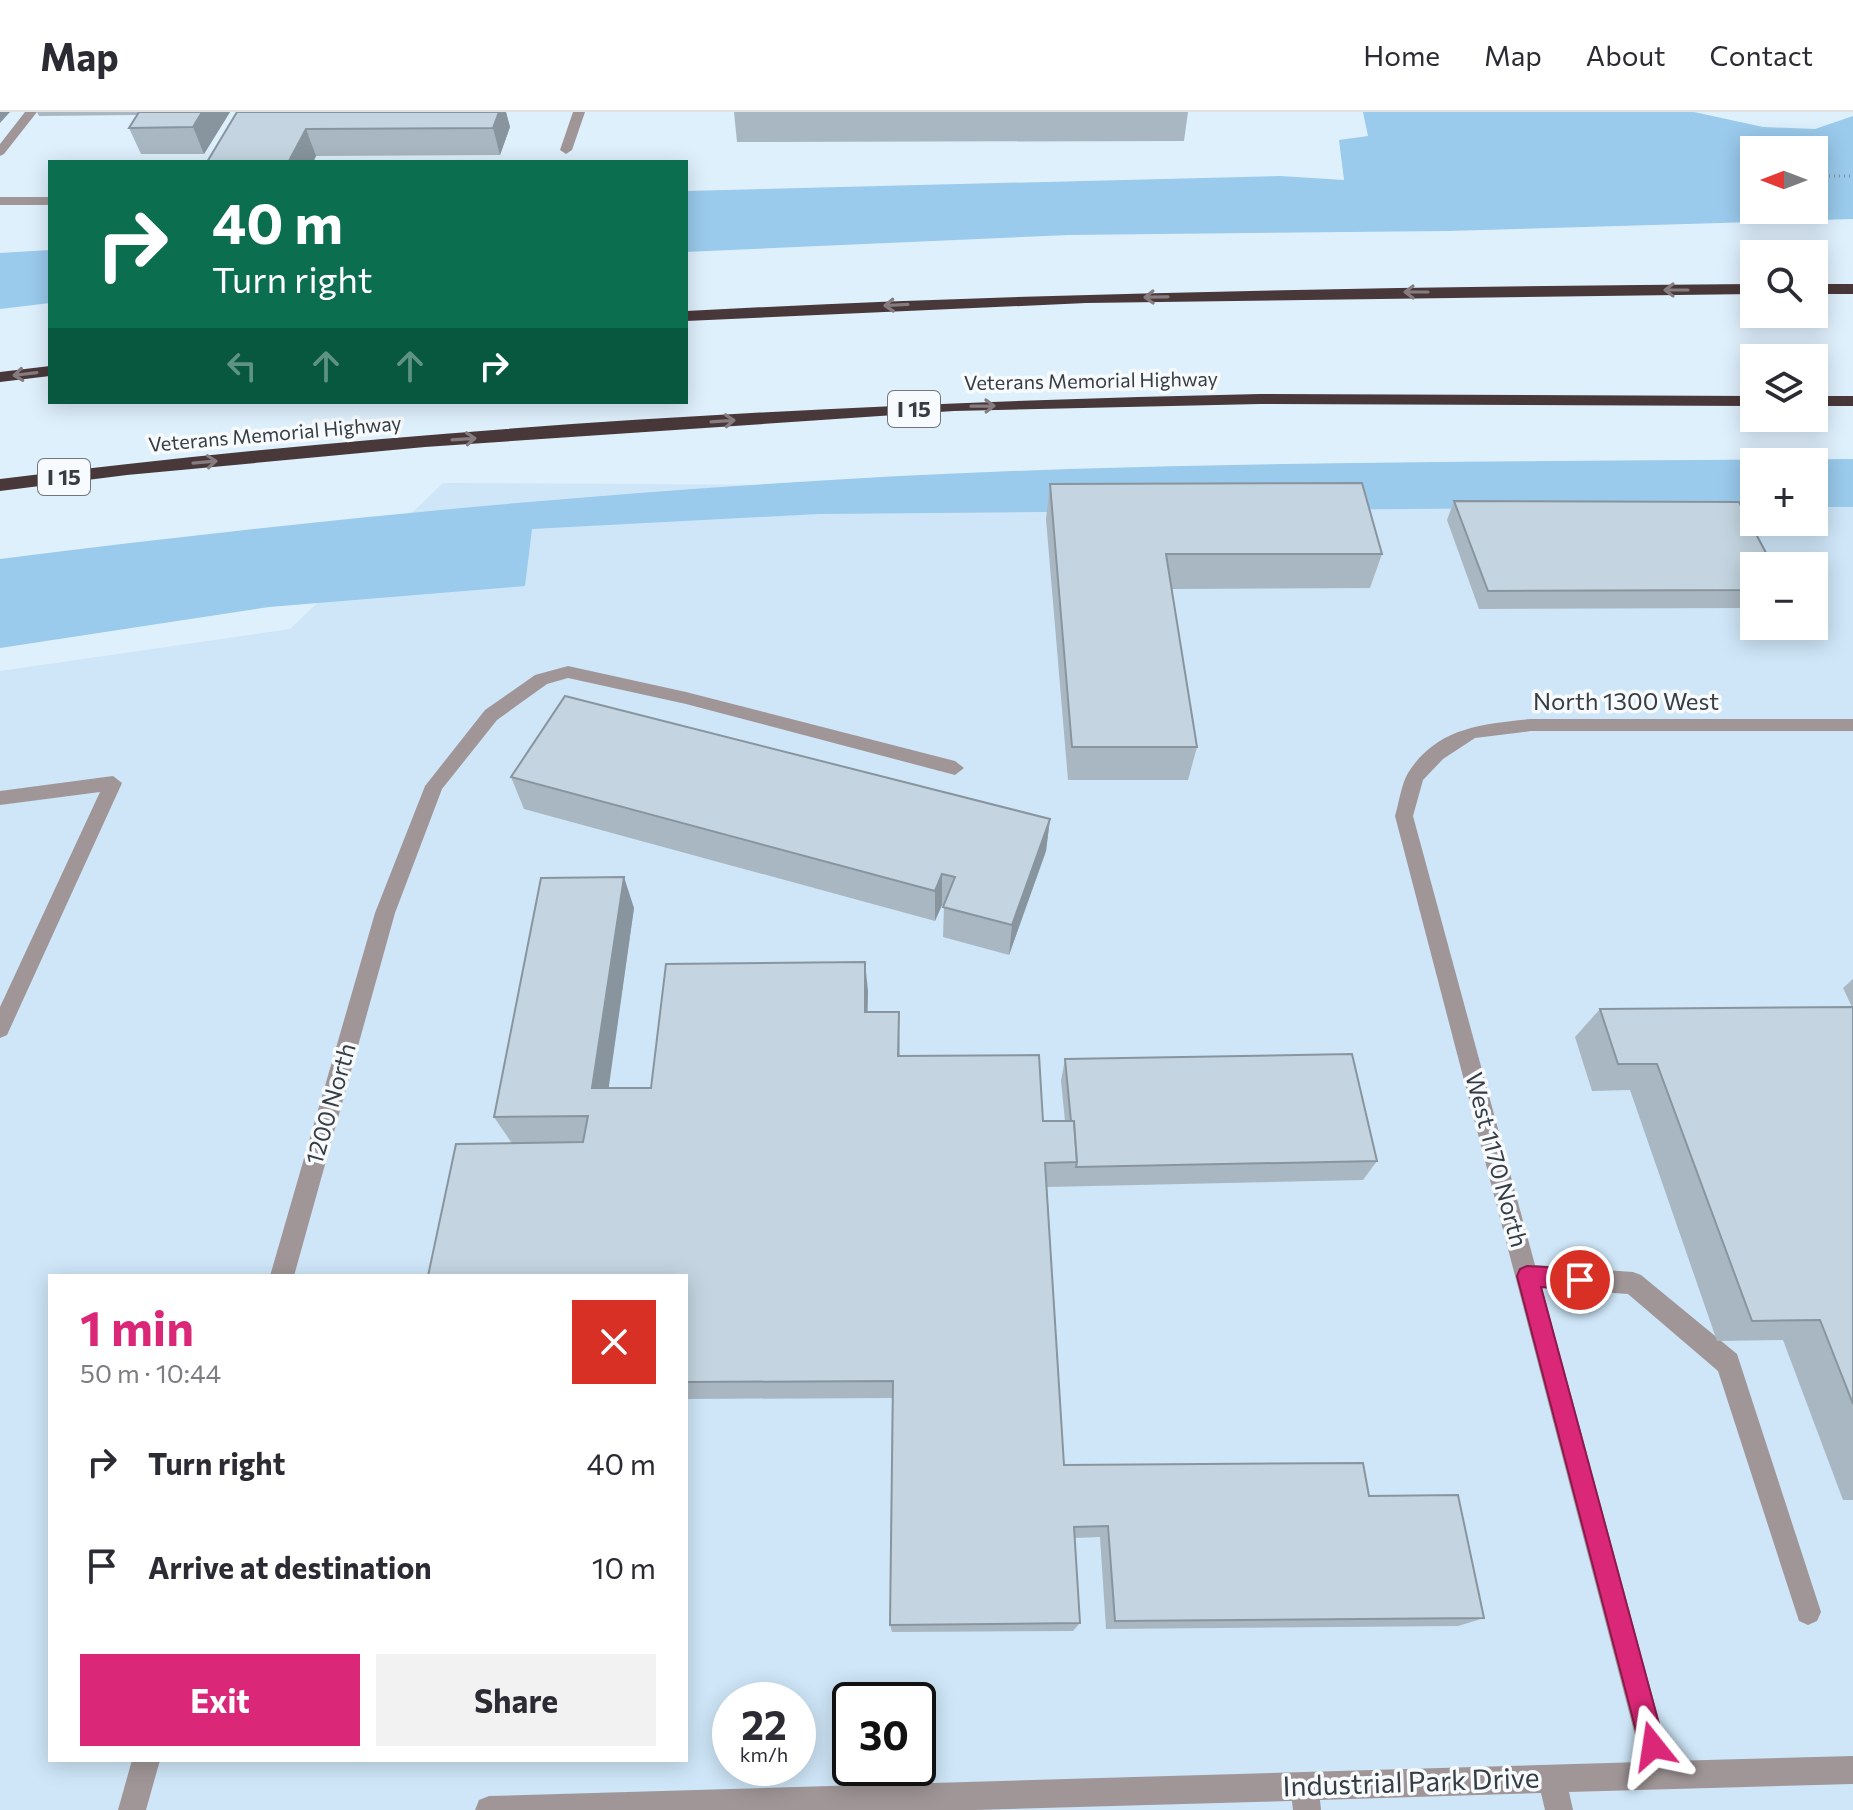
<!DOCTYPE html>
<html lang="en">
<head>
<meta charset="utf-8">
<style>
	:root { --surface:#fff; --page:#f2f2f3; --text:#2b2b33; --muted:#7c7c81; --line:#e1e1e2; --accent:#db2777 }
	body { margin:0; font-family:Commissioner,sans-serif; background:var(--page); color:var(--text); height:100vh; display:flex; flex-direction:column; font-size:30px; white-space:nowrap }
	* { box-sizing:border-box; margin:0 }
	p { font-size:26px; color:var(--muted) }
	.icon { flex:none; width:44px; height:44px; fill:none; stroke:currentColor; stroke-width:2; stroke-linecap:round; stroke-linejoin:round }
	.map { position:relative; flex:1; overflow:hidden }
	.sheet { position:absolute; left:48px; top:1162px; width:640px; height:488px; display:flex; flex-direction:column; background:var(--surface); border-radius:0px; box-shadow:0 4px 20px #0003 }
	.sheet>* { flex:none }
	.top-card { position:absolute; left:48px; top:48px; width:640px; height:244px; border-radius:0px; box-shadow:0 4px 20px #0003; background:#0b6e4f; color:#fff; overflow:hidden }
	.needle { width:52px; rotate:270deg }
	.buttons { position:absolute; left:1740px; top:24px; display:grid; gap:16px }
	.buttons a { display:grid; place-items:center; width:88px; height:88px; border-radius:0px; background:var(--surface); box-shadow:0 4px 20px #0003; font-size:40px }
	.speed { position:absolute; left:712px; top:1570px; display:flex; gap:16px; font-size:40px; font-weight:700; text-align:center }
	.speed>* { display:grid; place-content:center; width:104px; height:104px; border-radius:50%; background:var(--surface); box-shadow:0 4px 20px #0003; line-height:1 }
	.speed small { font-size:20px; font-weight:400 }
	.speed .limit { border:4px solid #111; border-radius:12px; background:#fff; color:#111 }
	.pin { position:absolute; display:grid; place-items:center; width:68px; height:68px; color:#fff; margin:-34px; border:4px solid #fff; border-radius:50%; box-shadow:0 2px 8px #0007 }
	.me { position:absolute; width:88px; margin:-44px; rotate:345deg; stroke-linejoin:round; filter:drop-shadow(0 0 6px #0008) }
	.turn { display:flex; align-items:center; gap:28px; height:168px; padding:0 32px; font-size:36px }
	.turn .icon { width:104px; height:104px; stroke-width:2.5 }
	.turn b { display:block; font-size:56px; line-height:68px }
	.lanes { display:flex; align-items:center; height:76px; padding:0 32px; background:#0003; justify-content:center; gap:40px; direction:ltr }
	.lanes .off { opacity:.35 }
	.round { display:grid; place-items:center; flex:none; width:84px; height:84px; border-radius:0px; background:var(--page) }
	.summary { display:flex; align-items:center; justify-content:space-between; height:136px; padding:0 32px }
	h1 { font-size:48px; font-weight:700; line-height:60px; color:var(--accent) }
	.button { display:flex; gap:16px; margin-top:auto; padding:16px 32px }
	.button a { flex:1; height:92px; border-radius:0px; background:var(--accent); color:#fff; font-size:32px; font-weight:700; line-height:92px; text-align:center }
	.button a+a { background:var(--page); color:var(--text) }
	ul { padding:0; list-style:none }
	li { display:flex; align-items:center; gap:24px; height:104px; padding:0 32px }
	li div { flex:1 }
	li b { display:block; font-size:30px }
	li em { font-style:normal }
	header { display:flex; align-items:center; gap:48px; box-sizing:border-box; height:112px; padding:0 40px; background:var(--surface); border-bottom:2px solid var(--line) }
	header strong { font-size:38px }
	nav { display:flex; gap:44px; margin-inline-start:auto; font-size:28px }
	.map>svg:first-child { display:block }
	.built { fill:#cee6f8; fill-rule:evenodd }
	.green { fill:#9acaec; fill-rule:evenodd }
	.lines { fill:none; stroke-linecap:round; stroke-linejoin:round }
	.path { stroke:#849098; stroke-width:3; stroke-dasharray:1 4; stroke-linecap:butt }
	.minor { fill:#a09697; fill-rule:evenodd }
	.highway { fill:#49383a; fill-rule:evenodd }
	.wall { fill:#a9b7c2 }
	.shaded-wall { fill:#89959e }
	.building { fill:#c4d5e1; stroke:#89959e; stroke-width:2 }
	.oneway { stroke:#867c7f }
	.route { fill:#db2777; stroke:#8e194d; stroke-width:2 }
	.labels { text-anchor:middle; stroke-width:7; stroke-linejoin:round; paint-order:stroke }
	.far-street-label { font-size:20px; fill:#373d42; stroke:#f8fbfe }
	.shield { fill:#f8fbfe; stroke:#71767a; stroke-width:2 }
	.shield-label { font-size:22px; font-weight:bold; fill:#373d42 }
	.street-label { font-size:24px; fill:#373d42; stroke:#f8fbfe }
	.near-street-label { font-size:28px; fill:#373d42; stroke:#f8fbfe }
</style>
</head>
<body>
<header>
<strong>Map</strong>
<nav><a>Home</a><a>Map</a><a>About</a><a>Contact</a></nav>
</header>
<div class="map">
<svg width="1853" height="1698" viewBox="0 0 1853 1698">
	<rect width="100%" height="100%" fill="#dff0fd"/>
	<path class="built" d="M443,371L1754,378V410H1814V378H1853V1698H0V559L290,517ZM1754,454H1814V514H1754ZM50,1164H686V1648H50ZM730,1588H798V1656H730ZM850,1588H918V1656H850Z"/>
	<g class="green">
		<path d="M1363,0H1694L1763,15L1815,17L1853,4V107L1448,119L1068,123L686,140V79L1280,64L1344,68L1339,28L1368,24ZM1754,38H1814V98H1754Z"/>
		<path d="M50,138V191L0,197V141Z"/>
		<path d="M1853,347V395H1814V350H1754V394L819,402L532,417L525,474L269,495L0,536V447C354,402 712,369 1069,357C1330,349 1592,349 1853,347Z"/>
	</g>
	<g class="lines">
		<path class="path" d="M1814,64H1853"/>
		<g class="minor">
			<path d="M25,0H37L4,42L0,44V32Z"/>
			<path d="M573,0H585L572,38L566,42L560,38Z"/>
			<rect x="0" y="85" width="50" height="8"/>
			<path d="M568,554L686,580L955,649L964,656L955,663L686,592L568,566L547,572L497,608L442,677L395,801L294,1164H270L375,801L425,674L485,598L535,563Z"/>
			<path d="M1531,607H1853V619H1531L1475,626L1443,647L1423,668L1413,704L1535,1153L1633,1160L1641,1163L1737,1242L1821,1500L1817,1509L1808,1513L1799,1509L1718,1259L1628,1182L1542,1176L1670,1649L1853,1644V1672L1569,1680L1573,1698H1545L1541,1681L1320,1688L1321,1698H1293L1292,1689L975,1698H475L479,1688L489,1684L1642,1650L1395,704C1399,691 1401,673 1408,661C1437,615 1483,612 1531,607Z"/>
			<path d="M113,664L122,671L7,923L0,926V895L100,680L0,693V679Z"/>
			<path d="M132,1648H160L146,1698H118Z"/>
		</g>
		<g class="highway">
			<path d="M1754,172V182L1086,191L686,209V199C1042,180 1398,175 1754,172Z"/>
			<rect x="1814" y="172" width="39" height="10"/>
			<path d="M50,254V264L0,270V260Z"/>
			<path d="M1260,282L1754,284V294L1260,292L954,299L425,335L127,363L0,379V367C418,315 840,291 1260,282Z"/>
			<rect x="1814" y="284" width="39" height="10"/>
		</g>
	</g>
	<g class="wall">
		<path d="M37,0H230L204,42H141L129,16L137,3L39,4Z"/>
		<path d="M237,0H506L510,15L500,43L316,44L314,49H322V50H207Z"/>
		<path d="M734,0H1188L1184,29L737,30Z"/>
		<path d="M1050,372L1382,442L1370,476L1172,477L1197,635L1188,668H1068L1046,407Z"/>
		<path d="M1454,389L1754,454V496L1479,497L1447,408Z"/>
		<path d="M511,665L1050,707L1046,739L1009,843L943,825L944,793H942L935,809L524,697Z"/>
		<path d="M634,796L608,976H651L868,879L867,900H899L900,944L1043,1009H1065L1061,969L1065,947L1377,1049L1363,1068L1047,1075L1064,1353L1369,1384L1484,1506L1458,1514L1106,1517L1100,1425L1075,1426L1080,1511L1073,1519L892,1520L890,1513L892,1286L686,1287V1164L511,1030L494,1005Z"/>
		<path d="M1853,867V1388H1843L1783,1228L1717,1229L1630,978L1592,979L1575,925L1600,897L1852,895L1843,876Z"/>
	</g>
	<g class="shaded-wall">
		<path d="M0,0H10L0,11Z"/>
		<path d="M202,0H230L204,42L193,15Z"/>
		<path d="M499,0H506L510,15L500,43L493,16Z"/>
		<path d="M306,17L316,44L313,50L289,49Z"/>
		<path d="M1050,707L1046,739L1009,843L1012,813Z"/>
		<path d="M942,762V793L935,809V779Z"/>
		<path d="M624,765L634,796L605,1002L592,976Z"/>
		<path d="M865,850L868,879L867,928L865,900Z"/>
	</g>
	<g class="building">
		<path d="M139,0H202L193,15L129,16Z"/>
		<path d="M237,0H499L493,16L306,17L289,49H322L321,50H207Z"/>
		<path d="M1362,371L1382,442H1166L1197,635H1072L1050,372Z"/>
		<path d="M1454,389L1739,390L1773,454H1754V478L1488,479Z"/>
		<path d="M565,584L1050,707L1012,813L943,795L955,765L942,762L935,779L511,665Z"/>
		<path d="M624,765L592,976H651L666,852L865,850V900H899L898,944L1039,943L1043,1009H1074L1077,1050L1045,1051L1064,1353L1363,1351L1369,1384L1458,1383L1484,1506L1115,1509L1108,1414L1074,1415L1080,1511L890,1513L893,1269L686,1270V1164H428L456,1032L583,1030L588,1004L494,1005L541,766Z"/>
		<path d="M1853,895V1292L1820,1208L1752,1209L1657,952H1618L1600,897Z"/>
		<path d="M1352,942L1377,1049L1076,1055L1077,1050L1074,1009H1071L1065,947Z"/>
	</g>
	<defs><path id="oneway-shaft" d="M-6 0H5M1.5-3L5.5 0L1.5 3" fill="none" stroke-width="1.6" stroke-linecap="round" stroke-linejoin="round" transform="scale(2)"/></defs>
	<g class="oneway">
		<use href="#oneway-shaft" transform="translate(1676 178) rotate(180)"/>
		<use href="#oneway-shaft" transform="translate(1416 180) rotate(180)"/>
		<use href="#oneway-shaft" transform="translate(1156 185) rotate(179)"/>
		<use href="#oneway-shaft" transform="translate(896 193) rotate(177)"/>
		<use href="#oneway-shaft" transform="translate(25 262) rotate(173)"/>
		<use href="#oneway-shaft" transform="translate(983 294) rotate(-1)"/>
		<use href="#oneway-shaft" transform="translate(723 309) rotate(-4)"/>
		<use href="#oneway-shaft" transform="translate(464 327) rotate(-4)"/>
		<use href="#oneway-shaft" transform="translate(205 350) rotate(-5)"/>
	</g>
	<path class="route" d="M1527,1154L1580,1157L1587,1161L1591,1168L1587,1175L1580,1178L1541,1175L1665,1634L1662,1643L1653,1647L1644,1643L1640,1634L1517,1164L1520,1157Z"/>
	<g class="labels">
		<g class="far-street-label">
			<text transform="translate(1091 269) rotate(-1)" y="7">Veterans Memorial Highway</text>
			<text transform="translate(275 322) rotate(-5)" y="7">Veterans Memorial Highway</text>
		</g>
		<g class="shield">
			<rect x="888" y="279" width="52" height="36" rx="6"/>
			<rect x="38" y="347" width="52" height="36" rx="6"/>
		</g>
		<g class="shield-label">
			<text x="914" y="305">I 15</text>
			<text x="64" y="373">I 15</text>
		</g>
		<g class="street-label">
			<text x="1626" y="598">North 1300 West</text>
			<text transform="translate(331 992) rotate(-74)" y="8">1200 North</text>
			<text transform="translate(1496 1048) rotate(75)" y="8">West 1170 North</text>
		</g>
		<g class="near-street-label">
			<text transform="translate(1411 1670) rotate(-2)" y="10">Industrial Park Drive</text>
		</g>
	</g>
</svg>
<div class="buttons">
<a><svg class="needle" viewBox="-14 -14 28 28"><path d="M0-13l5 13h-10z" fill="#e53935"/><path d="M0 13l5-13h-10z" fill="#7c7c81"/></svg></a>
<a><svg class="icon" aria-label="search" viewBox="0 0 24 24"><circle cx="10" cy="10" r="6"/><path d="M15 15l6 6"/></svg></a>
<a><svg class="icon" aria-label="layers" viewBox="0 0 24 24"><path d="M12 4l9 5-9 5-9-5zM3 14l9 5 9-5"/></svg></a>
<a>+</a>
<a>−</a>
</div>
<div class="speed"><div>22<small>km/h</small></div><div class="limit">30</div></div>
<div class="pin" style="left:1580px;top:1168px;background:#d93025"><svg class="icon" aria-label="arrive" viewBox="0 0 24 24"><path d="M6 21V4h12l-3 4 3 4H6"/></svg></div>
<svg class="me" style="left:1653px;top:1634px" viewBox="-20 -20 40 40"><path d="M0-17L14 15 0 8-14 15z" fill="#db2777" stroke="#fff" stroke-width="4"/></svg>
<div class="top-card">
<div class="turn"><svg class="icon" aria-label="right" viewBox="0 0 24 24"><path d="M7 20v-9h11M14 6l5 5-5 5"/></svg><div><b>40 m</b>Turn right</div></div>
<div class="lanes"><svg class="icon off" aria-label="left" viewBox="0 0 24 24"><path d="M17 20v-9H6M10 6l-5 5 5 5"/></svg><svg class="icon off" aria-label="ahead" viewBox="0 0 24 24"><path d="M12 20V5M6 11l6-6 6 6"/></svg><svg class="icon off" aria-label="ahead" viewBox="0 0 24 24"><path d="M12 20V5M6 11l6-6 6 6"/></svg><svg class="icon" aria-label="right" viewBox="0 0 24 24"><path d="M7 20v-9h11M14 6l5 5-5 5"/></svg></div>
</div>
<section class="sheet">
<div class="summary"><div><h1>1 min</h1><p>50 m · 10:44</p></div><a class="round" style="background:#d93025;color:#fff"><svg class="icon" aria-label="close" viewBox="0 0 24 24"><path d="M6 6l12 12M18 6L6 18"/></svg></a></div>
<ul>
<li><svg class="icon" aria-label="right" viewBox="0 0 24 24"><path d="M7 20v-9h11M14 6l5 5-5 5"/></svg><div><b>Turn right</b></div><em>40 m</em></li>
<li><svg class="icon" aria-label="arrive" viewBox="0 0 24 24"><path d="M6 21V4h12l-3 4 3 4H6"/></svg><div><b>Arrive at destination</b></div><em>10 m</em></li>
</ul>
<div class="button"><a>Exit</a><a>Share</a></div>
</section>
</div>
</body>
</html>
